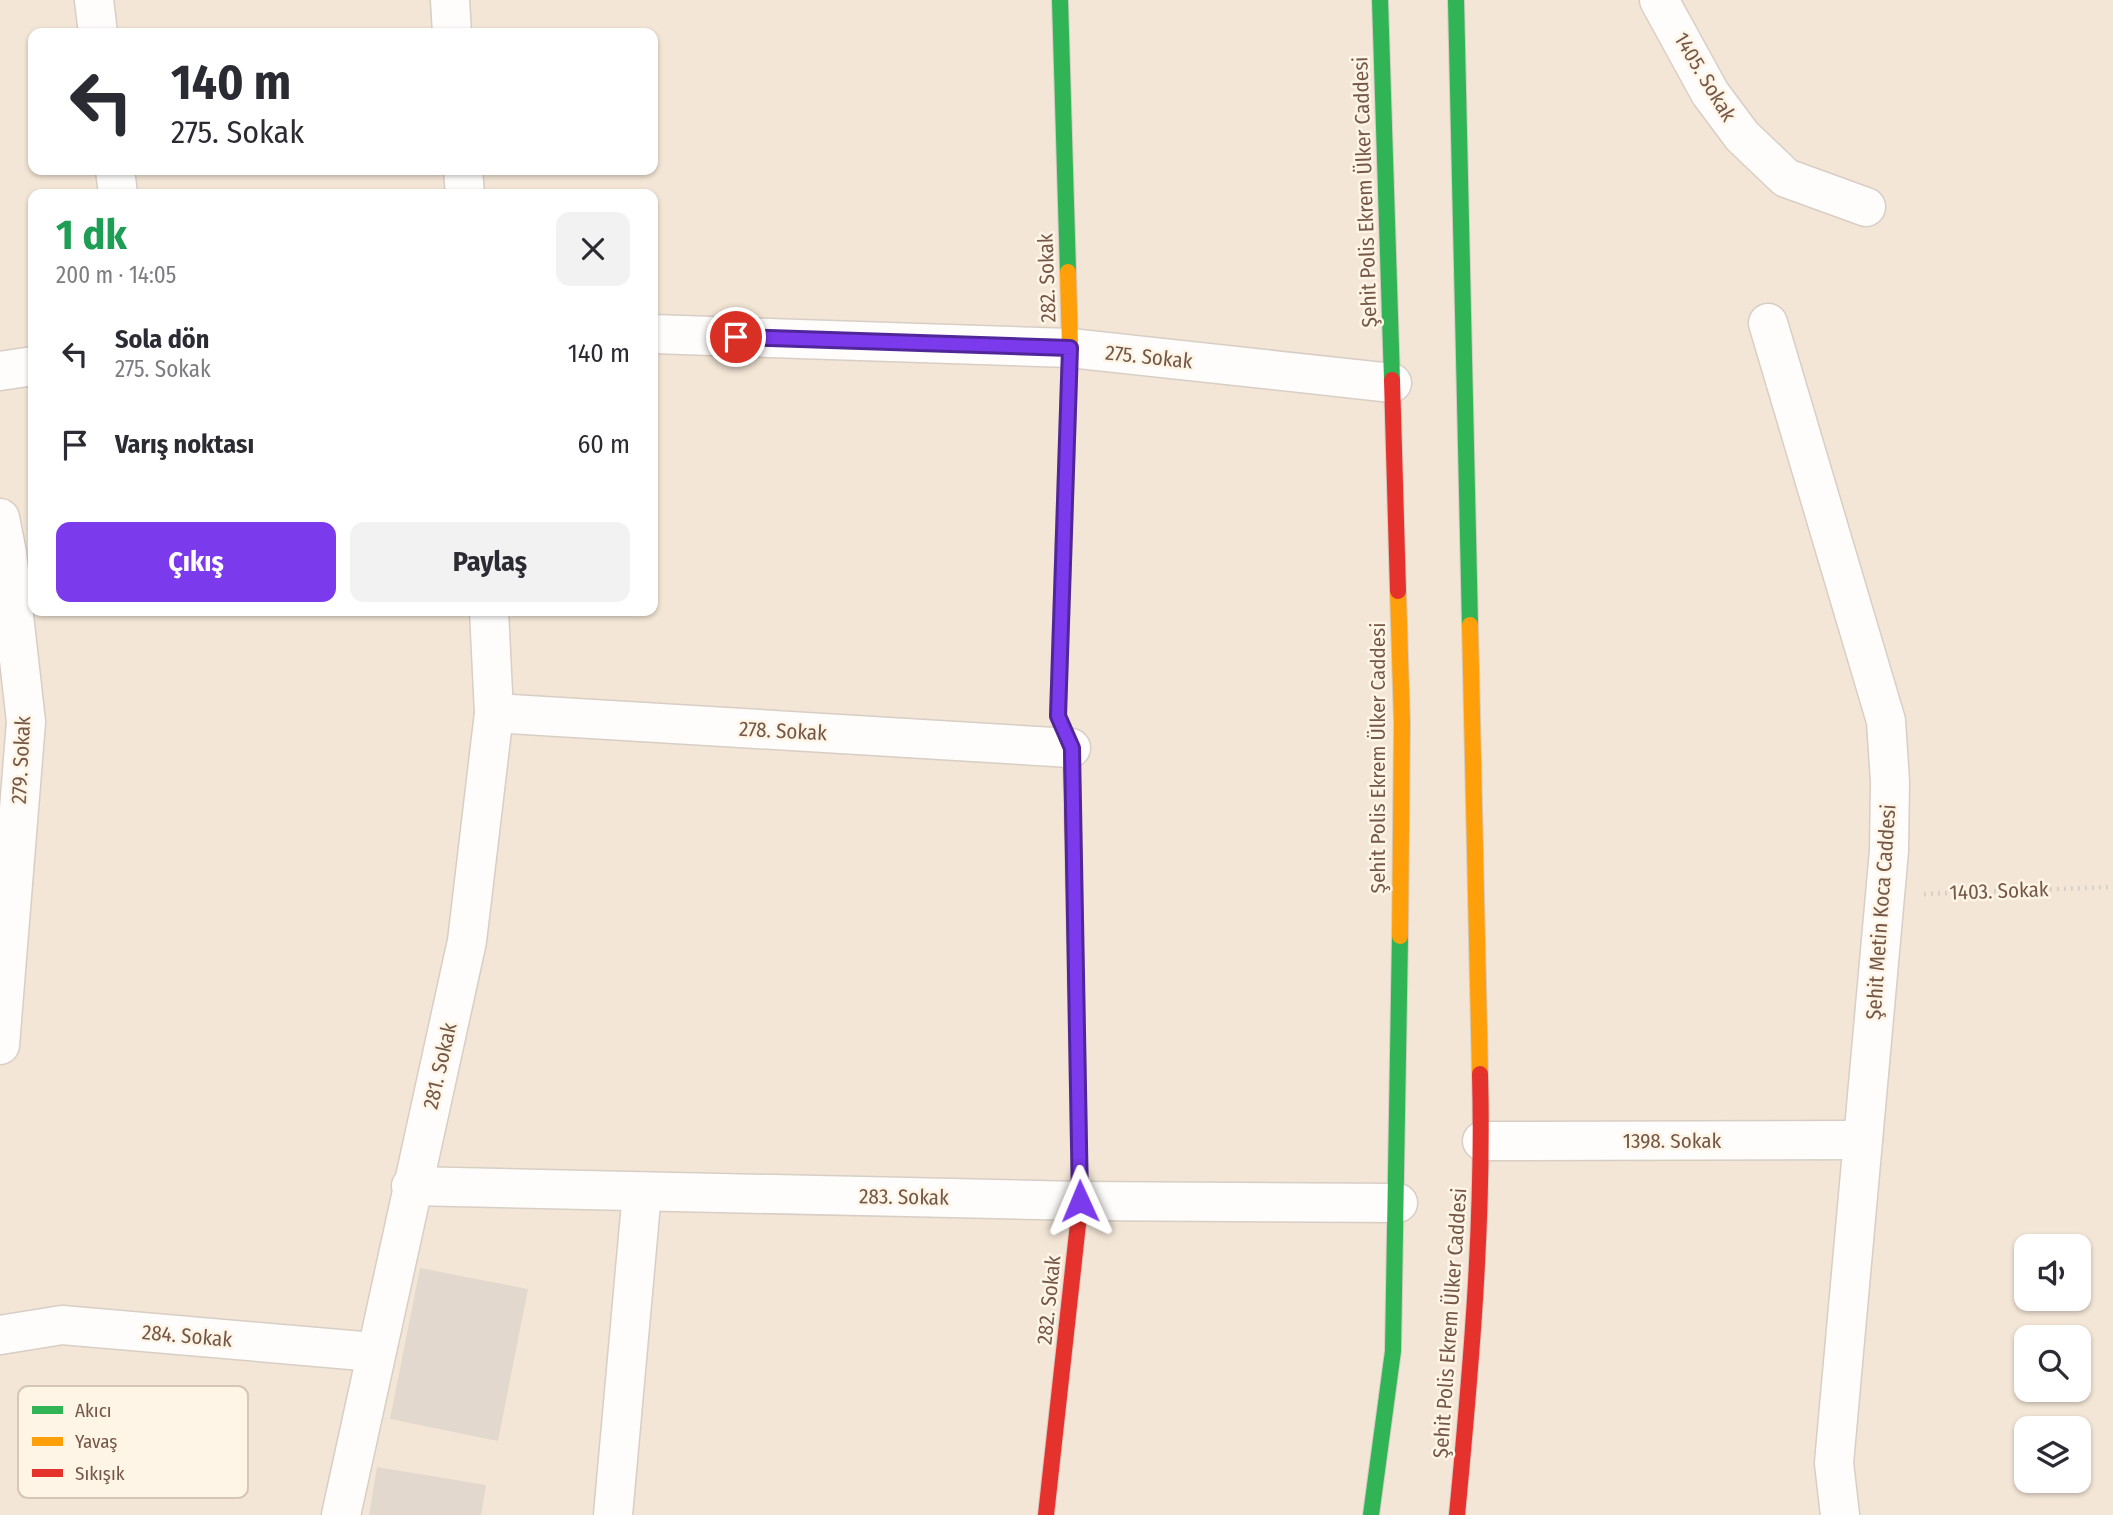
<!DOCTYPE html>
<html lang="tr">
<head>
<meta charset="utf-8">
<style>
	:root { --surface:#fff; --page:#f2f2f3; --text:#2b2b33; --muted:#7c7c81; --accent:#7c3aed }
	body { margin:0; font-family:"Fira Sans Condensed",sans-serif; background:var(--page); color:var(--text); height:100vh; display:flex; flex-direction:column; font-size:26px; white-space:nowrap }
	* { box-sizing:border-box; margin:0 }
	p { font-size:23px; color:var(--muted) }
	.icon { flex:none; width:38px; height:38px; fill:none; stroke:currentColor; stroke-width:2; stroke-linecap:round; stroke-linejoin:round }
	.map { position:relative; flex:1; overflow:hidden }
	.drawer { position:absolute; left:28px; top:189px; width:630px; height:427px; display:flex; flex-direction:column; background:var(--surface); border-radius:14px; box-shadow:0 2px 5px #0004 }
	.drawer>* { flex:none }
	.hud { position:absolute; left:28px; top:28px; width:630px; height:147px; border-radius:14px; box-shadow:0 2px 5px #0004; background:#fff; color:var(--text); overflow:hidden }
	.fabs { position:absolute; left:2014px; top:1234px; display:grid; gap:14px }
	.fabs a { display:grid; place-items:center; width:77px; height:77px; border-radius:14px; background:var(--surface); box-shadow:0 2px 5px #0004; font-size:35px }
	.pin { position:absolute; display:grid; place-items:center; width:60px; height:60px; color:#fff; margin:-30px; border:4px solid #fff; border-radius:50%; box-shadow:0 2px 7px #0007 }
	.me { position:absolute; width:77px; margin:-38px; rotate:359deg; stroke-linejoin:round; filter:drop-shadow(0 0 5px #0008) }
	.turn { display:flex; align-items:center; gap:24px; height:147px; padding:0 28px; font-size:32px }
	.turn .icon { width:91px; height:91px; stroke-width:2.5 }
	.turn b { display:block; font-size:49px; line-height:60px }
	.round { display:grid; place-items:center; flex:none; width:74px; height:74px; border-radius:14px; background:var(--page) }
	.head { display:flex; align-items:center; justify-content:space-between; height:119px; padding:0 28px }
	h1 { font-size:42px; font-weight:700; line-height:52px; color:#1e9e55 }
	.action { display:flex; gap:14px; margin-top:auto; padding:14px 28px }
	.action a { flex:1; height:80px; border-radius:14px; background:var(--accent); color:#fff; font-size:28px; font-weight:700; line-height:80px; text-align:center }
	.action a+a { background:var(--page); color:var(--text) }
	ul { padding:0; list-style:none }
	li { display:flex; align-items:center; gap:21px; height:91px; padding:0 28px }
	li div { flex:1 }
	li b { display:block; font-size:26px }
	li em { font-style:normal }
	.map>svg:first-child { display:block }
	.residential { fill:#f3e6d6; fill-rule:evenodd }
	.building { fill:#e3d8ce }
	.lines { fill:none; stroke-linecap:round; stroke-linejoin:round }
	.street-casing { stroke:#d8cec5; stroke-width:41 }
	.fast-casing { stroke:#d6ccc3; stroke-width:18 }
	.slow-casing { stroke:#d6ccc3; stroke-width:18 }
	.jam-casing { stroke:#d6ccc3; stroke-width:18 }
	.path { stroke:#d9d0cb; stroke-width:4.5; stroke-dasharray:2 5; stroke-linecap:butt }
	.street { stroke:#fefdfb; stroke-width:38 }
	.fast { stroke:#30b455; stroke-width:16 }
	.slow { stroke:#ff9f0a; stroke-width:16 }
	.jam { stroke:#e5322d; stroke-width:16 }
	.route-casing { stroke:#51269a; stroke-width:18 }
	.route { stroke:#7c3aed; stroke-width:12 }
	.labels { text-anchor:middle; stroke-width:5; stroke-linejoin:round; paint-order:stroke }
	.street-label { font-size:21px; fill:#745747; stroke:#fff5e7 }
	.key { fill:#fff5e7; stroke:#d5c6b7; stroke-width:2 }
	.key-label { font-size:19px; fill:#745747 }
</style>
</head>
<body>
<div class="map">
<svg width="2113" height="1515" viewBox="0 0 2113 1515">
	<rect width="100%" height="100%" fill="#f7f1e6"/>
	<path class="residential" d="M0,0H2113V1515H0ZM33,33H653V170H33ZM33,194H653V611H33ZM2026,1246H2079V1298H2026ZM2026,1337H2079V1390H2026ZM2026,1428H2079V1480H2026Z"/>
	<g class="building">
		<path d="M420,1268L528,1289L498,1441L390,1419Z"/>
		<path d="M377,1467L486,1485L481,1515H369Z"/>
	</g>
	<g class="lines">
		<g class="street-casing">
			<g id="street">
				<path d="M94,0L98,33"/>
				<path d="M450,0L452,33"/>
				<path d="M1659,0L1710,93L1742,136L1786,178L1866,207"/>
				<path d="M115,170L118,194"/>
				<path d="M463,170L465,194"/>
				<path d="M1768,323L1886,721L1890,781L1889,851L1834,1463L1840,1515"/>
				<path d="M653,334L1070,348L1392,383"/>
				<path d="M0,371L33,366"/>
				<path d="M0,518L7,553L26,722L0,1045"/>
				<path d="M494,713L1071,748"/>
				<path d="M1482,1141L1863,1140"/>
				<path d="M411,1186L1080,1201L1398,1203"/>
				<path d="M0,1335L62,1325L374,1352"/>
				<path d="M341,1515L467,941L494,713L489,611"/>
				<path d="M613,1515L642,1192"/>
			</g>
		</g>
		<g class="fast-casing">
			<g id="fast">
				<path d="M1060,0L1068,272"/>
				<path d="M1380,0L1392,380"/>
				<path d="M1456,0L1470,625"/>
				<path d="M1073,844L1080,1201L1078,1224"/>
				<path d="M1371,1515L1393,1351L1400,936"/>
			</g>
		</g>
		<g class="slow-casing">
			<g id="slow">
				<path d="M1063,559L1070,348L1068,272"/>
				<path d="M1398,591L1402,723L1400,936"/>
				<path d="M1470,625L1480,1074"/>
			</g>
		</g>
		<g class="jam-casing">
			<g id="jam">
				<path d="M1392,380L1398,591"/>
				<path d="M1063,559L1058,716L1071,748L1073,844"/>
				<path d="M1046,1515L1078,1224"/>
				<path d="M1457,1515C1471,1368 1484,1221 1480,1074"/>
			</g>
		</g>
		<path class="path" d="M1924,894L2113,887"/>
		<use href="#street" class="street"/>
		<use href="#fast" class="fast"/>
		<use href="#slow" class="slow"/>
		<use href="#jam" class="jam"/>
	</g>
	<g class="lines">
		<g class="route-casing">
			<path id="route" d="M736,337L1070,348L1058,716L1072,748L1080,1201"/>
		</g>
		<use href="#route" class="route"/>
	</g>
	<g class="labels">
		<g class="street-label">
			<text transform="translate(1705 77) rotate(59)" y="7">1405. Sokak</text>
			<text transform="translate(1365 192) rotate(-92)" y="7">Şehit Polis Ekrem Ülker Caddesi</text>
			<text transform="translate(1047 278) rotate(-92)" y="7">282. Sokak</text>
			<text transform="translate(1149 357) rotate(6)" y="7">275. Sokak</text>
			<text transform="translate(783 731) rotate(3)" y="7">278. Sokak</text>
			<text transform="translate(1378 758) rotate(-90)" y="7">Şehit Polis Ekrem Ülker Caddesi</text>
			<text transform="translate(21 760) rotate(-87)" y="7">279. Sokak</text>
			<text transform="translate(1999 891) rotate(-2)" y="7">1403. Sokak</text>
			<text transform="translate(1881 912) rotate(-86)" y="7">Şehit Metin Koca Caddesi</text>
			<text transform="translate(440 1066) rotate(-77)" y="7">281. Sokak</text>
			<text x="1672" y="1148">1398. Sokak</text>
			<text transform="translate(904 1197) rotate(1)" y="7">283. Sokak</text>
			<text transform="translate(1049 1300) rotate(-84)" y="7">282. Sokak</text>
			<text transform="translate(1450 1323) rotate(-86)" y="7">Şehit Polis Ekrem Ülker Caddesi</text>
			<text transform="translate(187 1336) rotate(5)" y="7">284. Sokak</text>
		</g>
	</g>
	<rect x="18" y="1386" width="230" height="112" rx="10" class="key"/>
	<rect x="32" y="1406" width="31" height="8" fill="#30b455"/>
	<rect x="32" y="1437" width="31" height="9" fill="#ff9f0a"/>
	<rect x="32" y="1469" width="31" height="8" fill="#e5322d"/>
	<g class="key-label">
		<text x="75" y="1417">Akıcı</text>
		<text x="75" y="1448">Yavaş</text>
		<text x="75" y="1480">Sıkışık</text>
	</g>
</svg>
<div class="fabs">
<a><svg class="icon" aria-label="sound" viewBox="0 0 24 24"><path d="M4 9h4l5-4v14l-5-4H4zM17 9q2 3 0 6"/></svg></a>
<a><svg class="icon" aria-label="search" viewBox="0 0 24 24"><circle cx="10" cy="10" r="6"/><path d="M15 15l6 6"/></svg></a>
<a><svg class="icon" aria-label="layers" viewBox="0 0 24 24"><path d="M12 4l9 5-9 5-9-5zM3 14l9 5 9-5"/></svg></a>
</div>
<div class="pin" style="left:736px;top:337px;background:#d93025"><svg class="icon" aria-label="arrive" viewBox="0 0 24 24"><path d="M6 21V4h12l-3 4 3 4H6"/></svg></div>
<svg class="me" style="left:1080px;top:1201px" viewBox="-20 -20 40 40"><path d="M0-17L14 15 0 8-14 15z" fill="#7c3aed" stroke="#fff" stroke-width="4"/></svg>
<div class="hud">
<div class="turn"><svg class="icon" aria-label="left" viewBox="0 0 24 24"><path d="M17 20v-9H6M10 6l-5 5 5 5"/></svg><div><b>140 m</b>275. Sokak</div></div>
</div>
<section class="drawer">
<div class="head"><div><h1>1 dk</h1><p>200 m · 14:05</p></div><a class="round"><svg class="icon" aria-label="close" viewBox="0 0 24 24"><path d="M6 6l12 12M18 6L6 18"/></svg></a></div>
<ul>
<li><svg class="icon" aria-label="left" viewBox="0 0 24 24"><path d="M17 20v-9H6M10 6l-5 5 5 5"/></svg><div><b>Sola dön</b><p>275. Sokak</p></div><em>140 m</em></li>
<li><svg class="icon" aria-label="arrive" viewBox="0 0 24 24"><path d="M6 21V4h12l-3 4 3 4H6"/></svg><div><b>Varış noktası</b></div><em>60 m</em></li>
</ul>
<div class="action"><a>Çıkış</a><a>Paylaş</a></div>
</section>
</div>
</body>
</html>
